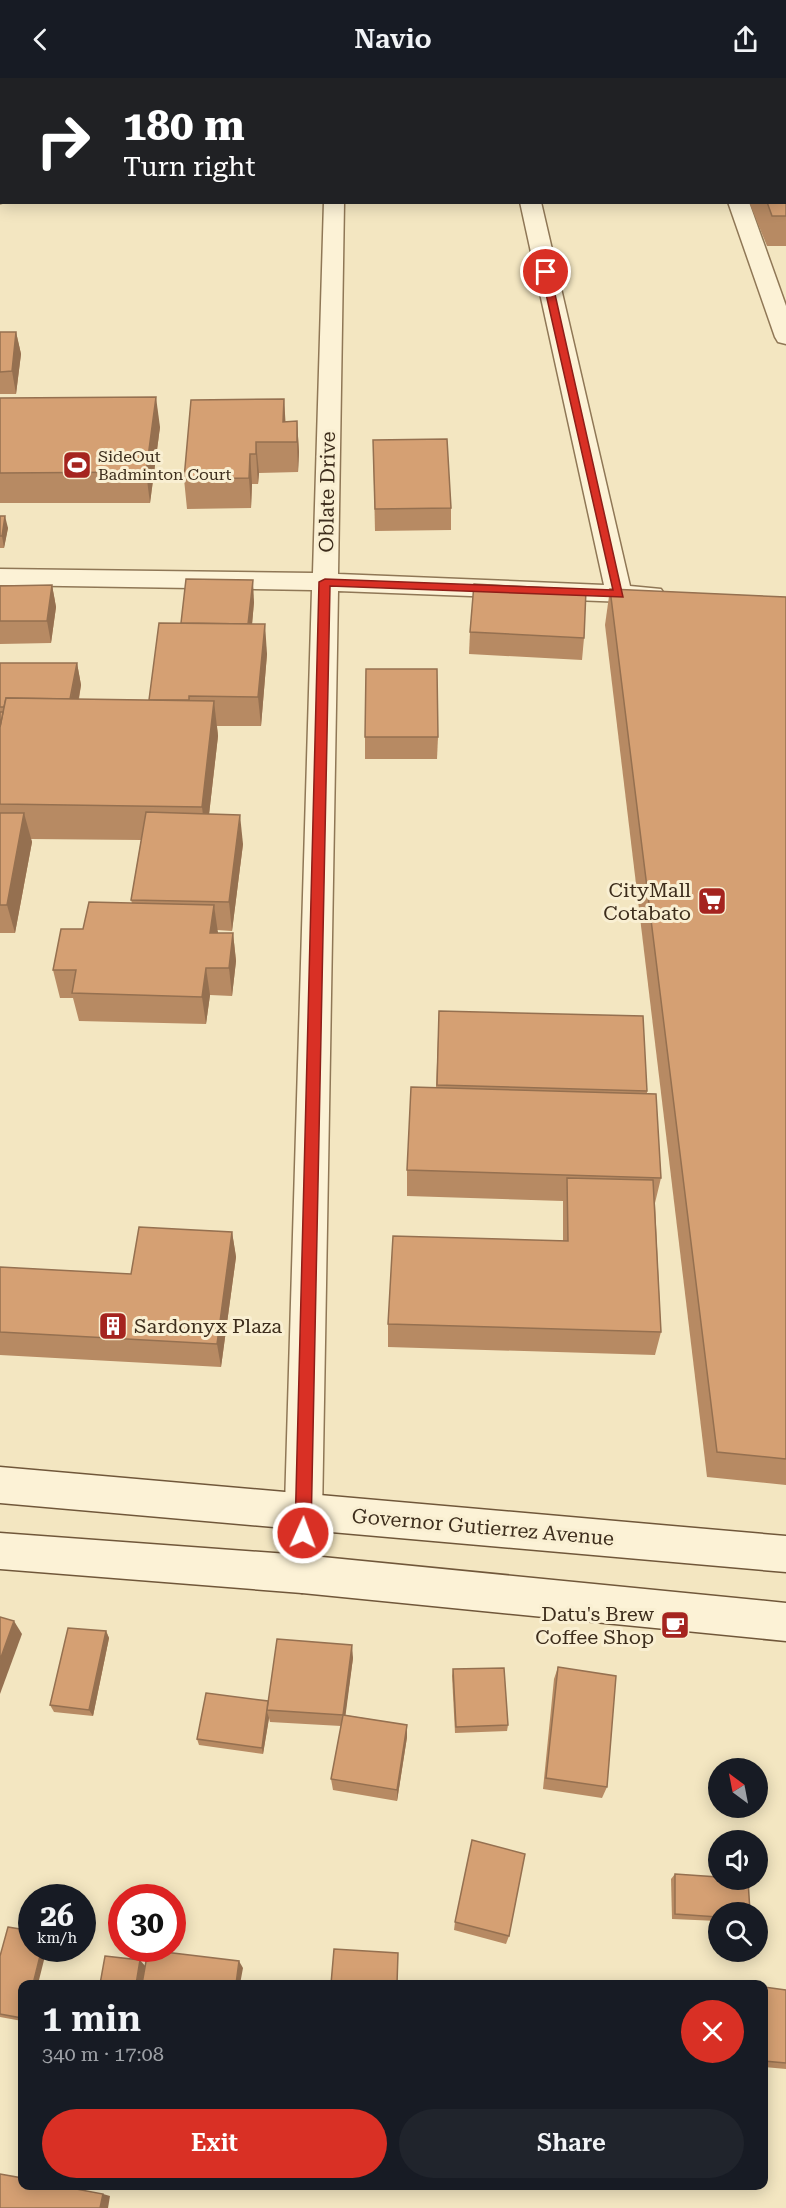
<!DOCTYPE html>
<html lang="en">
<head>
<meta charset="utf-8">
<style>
	:root { --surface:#171b24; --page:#20242c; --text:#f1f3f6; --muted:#9ea1a6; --accent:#d93025 }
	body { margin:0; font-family:"Roboto Serif",serif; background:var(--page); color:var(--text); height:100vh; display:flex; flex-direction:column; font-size:22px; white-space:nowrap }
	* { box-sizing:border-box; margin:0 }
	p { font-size:20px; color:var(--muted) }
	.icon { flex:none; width:33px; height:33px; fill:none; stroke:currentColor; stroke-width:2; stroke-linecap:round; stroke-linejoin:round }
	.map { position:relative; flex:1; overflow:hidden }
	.sheet { position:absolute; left:18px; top:1902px; width:750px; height:210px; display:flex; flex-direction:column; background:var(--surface); border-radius:12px; box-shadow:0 3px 15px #0003 }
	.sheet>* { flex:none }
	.guide { position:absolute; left:0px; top:0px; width:786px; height:126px; box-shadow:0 3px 15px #0003; background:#202124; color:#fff; overflow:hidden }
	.needle { width:39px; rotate:328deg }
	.buttons { position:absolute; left:708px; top:1680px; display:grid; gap:12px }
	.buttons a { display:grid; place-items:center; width:60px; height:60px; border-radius:50%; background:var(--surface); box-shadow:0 3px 15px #0003; font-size:30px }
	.speed { position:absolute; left:18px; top:1806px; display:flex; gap:12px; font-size:30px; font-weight:700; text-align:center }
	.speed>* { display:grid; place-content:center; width:78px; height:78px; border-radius:50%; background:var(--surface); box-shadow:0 3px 15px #0003; line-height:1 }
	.speed small { font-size:15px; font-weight:400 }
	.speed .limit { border:9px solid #d22; background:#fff; color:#111 }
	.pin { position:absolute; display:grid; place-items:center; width:51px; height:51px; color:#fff; margin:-26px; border:3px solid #fff; border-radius:50%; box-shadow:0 2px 6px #0007 }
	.me { position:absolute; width:66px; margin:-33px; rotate:2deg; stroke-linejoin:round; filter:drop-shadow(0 0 4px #0008) }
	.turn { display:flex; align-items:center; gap:21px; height:126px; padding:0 24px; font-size:27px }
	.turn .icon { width:78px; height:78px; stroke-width:2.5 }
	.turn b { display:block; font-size:42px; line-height:51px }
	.round { display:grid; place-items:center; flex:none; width:63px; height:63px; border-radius:32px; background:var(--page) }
	.summary { display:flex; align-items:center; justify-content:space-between; height:102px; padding:0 24px }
	h1 { font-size:36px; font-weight:600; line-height:45px }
	.primary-button { display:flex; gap:12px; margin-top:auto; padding:12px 24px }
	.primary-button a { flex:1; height:69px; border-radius:36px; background:var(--accent); color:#fff; font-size:24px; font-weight:600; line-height:69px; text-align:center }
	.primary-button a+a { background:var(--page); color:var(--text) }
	header { display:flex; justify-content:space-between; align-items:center; height:78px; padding:0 24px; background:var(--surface); font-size:27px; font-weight:600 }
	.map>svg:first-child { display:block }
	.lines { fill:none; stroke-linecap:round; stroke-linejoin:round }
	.street-casing { stroke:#8f7756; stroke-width:3 }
	.secondary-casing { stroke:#70573a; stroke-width:3 }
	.street { fill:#fcf2d6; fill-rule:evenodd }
	.secondary { fill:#fcf2d6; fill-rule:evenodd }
	.wall { fill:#b78a63 }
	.shaded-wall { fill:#957050 }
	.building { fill:#d5a073; stroke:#957050; stroke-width:1.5 }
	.route { fill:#d93025; stroke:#8d1f18; stroke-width:1.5 }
	.labels { text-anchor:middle; stroke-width:6; stroke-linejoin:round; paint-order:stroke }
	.far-poi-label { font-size:16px; fill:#3d2d1c; stroke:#f9efd2; text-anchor:start }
	.street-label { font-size:20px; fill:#3d2d1c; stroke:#f9efd2 }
	.poi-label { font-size:20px; fill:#3d2d1c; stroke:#f9efd2; text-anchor:end }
</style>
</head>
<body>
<header><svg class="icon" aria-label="back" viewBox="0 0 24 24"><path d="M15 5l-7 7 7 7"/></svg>Navio<svg class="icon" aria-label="share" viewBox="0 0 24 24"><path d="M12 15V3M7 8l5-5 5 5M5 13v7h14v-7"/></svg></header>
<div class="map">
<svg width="786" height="2130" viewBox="0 0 786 2130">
	<rect width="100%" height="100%" fill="#f3e6c1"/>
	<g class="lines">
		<g class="street-casing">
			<g id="street">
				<rect x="315" y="0" width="20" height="2"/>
				<rect x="496" y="0" width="20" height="2"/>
				<rect x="688" y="0" width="20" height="2"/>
				<path d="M324,124H344L338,496L604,507L520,124H541L630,508L661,511L665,517L661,523L652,525L338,513L321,1496L316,1509L302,1515L288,1509L283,1496L312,512L0,507V491L313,495Z"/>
				<path d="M728,124H749L786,228V266L778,264L775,259Z"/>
			</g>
		</g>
		<g class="secondary-casing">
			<g id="secondary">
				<path d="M0,113L2,124H5L0,125Z"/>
				<path d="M0,1389L786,1458V1494L0,1425Z"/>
				<path d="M0,1455L302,1477L786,1525V1563L302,1515L0,1491Z"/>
			</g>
		</g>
		<use href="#street" class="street"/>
		<use href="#secondary" class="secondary"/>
	</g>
	<g class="wall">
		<path d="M786,81V168H767L749,124H784Z"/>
		<path d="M0,254H16L21,276L16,316H0Z"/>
		<path d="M0,320L160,349L150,425H0Z"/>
		<path d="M284,321L285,344L297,343L299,374L298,394L259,395L258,406H252L251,430L187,431L184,401Z"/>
		<path d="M373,362L451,430V452L375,453Z"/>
		<path d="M0,438L8,450L4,470H0Z"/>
		<path d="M52,507L56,529L51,565L0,566V508Z"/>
		<path d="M610,511L786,519V1407L707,1399L605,547Z"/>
		<path d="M254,524L252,546L267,576L261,648H217L218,658L209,736L243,766L232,853L217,852L218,855H233L236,883L232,918L210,917L206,946L79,943L73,920H60L53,892L83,851L132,825L131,822L141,762L31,761L32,764L15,855H0V585H77L81,607L79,621L149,622L181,545Z"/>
		<path d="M470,554L584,560L582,582L469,576Z"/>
		<path d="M365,659H438L437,681H365Z"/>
		<path d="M439,933L647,1013V1016L661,1100L655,1125L661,1254L655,1277L388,1269V1246L563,1163V1123L407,1118V1092L436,1010Z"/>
		<path d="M232,1154L236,1179L221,1289L0,1277V1189L131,1196Z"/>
		<path d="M106,1553L109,1560L93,1638L54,1634L50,1627Z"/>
		<path d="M353,1580L345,1637L407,1647V1659L397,1723L333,1712L331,1701L341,1648L270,1644L269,1640L263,1676L199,1667L197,1661Z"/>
		<path d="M558,1589L607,1709L602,1720L543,1711L554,1601Z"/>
		<path d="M453,1591L508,1647L507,1653L455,1655L452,1598Z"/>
		<path d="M675,1796L718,1834V1843L672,1841L671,1801Z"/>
		<path d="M455,1844L509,1858L506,1866L454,1852Z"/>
		<path d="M0,1878L22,1906V1943L0,1939Z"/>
		<path d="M764,1909L786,1912V1991L764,1989Z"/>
	</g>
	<g class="shaded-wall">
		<path d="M85,0H94L93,2H85Z"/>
		<path d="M16,254L21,276L16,316L12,293Z"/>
		<path d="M156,319L160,349L150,425L146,394Z"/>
		<path d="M284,321L286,351L283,344Z"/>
		<path d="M297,343L299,374L298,394L297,364Z"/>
		<path d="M256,364L259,395L258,406L256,376Z"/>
		<path d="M250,376L252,406L251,430L249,400Z"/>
		<path d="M5,438L8,450L4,470L2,458Z"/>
		<path d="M253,502L254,524L250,569L248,547Z"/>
		<path d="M52,507L56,529L51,565L47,543Z"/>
		<path d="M265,546L267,576L261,648L258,619Z"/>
		<path d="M77,585L81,607L73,652L69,630Z"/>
		<path d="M214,623L218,658L206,763L202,729Z"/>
		<path d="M24,735L32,764L15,855L7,827Z"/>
		<path d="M240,737L243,766L232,853L229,824Z"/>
		<path d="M214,827L218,855H210Z"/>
		<path d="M233,855L236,883L232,918L229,890Z"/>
		<path d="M206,890L210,917L206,946L202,919Z"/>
		<path d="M232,1154L236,1179L221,1289L217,1266Z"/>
		<path d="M14,1543L22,1556L0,1616V1582Z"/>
		<path d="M106,1553L109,1560L93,1638L89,1632Z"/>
		<path d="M352,1567L353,1580L344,1649L343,1637Z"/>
		<path d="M267,1634L269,1640L263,1676L262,1670Z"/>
		<path d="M407,1647V1659L397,1723V1712Z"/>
		<path d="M42,1870H47L38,1906H33Z"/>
		<path d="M140,1882L146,1889L143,1906H136Z"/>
		<path d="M239,1883L243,1890L240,1906H236Z"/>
		<path d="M103,2116L110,2118L108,2130H100Z"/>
	</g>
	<g class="building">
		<path d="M15,0H85V2H14Z"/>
		<path d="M784,81H786V138H772L767,124H784Z"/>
		<path d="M0,254H16L12,293L0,294Z"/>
		<path d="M156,319L146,394L0,395V320Z"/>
		<path d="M284,321L283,344L297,343V364H256V376H250L249,400L184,401L191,322Z"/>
		<path d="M447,361L451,430L375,431L373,362Z"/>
		<path d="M0,438H5L2,458H0Z"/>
		<path d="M186,501L253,502L248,546L181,545Z"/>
		<path d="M474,506L586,512L584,560L470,554Z"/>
		<path d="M52,507L47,543H0V508Z"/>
		<path d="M610,511L786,519V1381L717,1374Z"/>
		<path d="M159,545L265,546L258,619L189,618V622H149Z"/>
		<path d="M0,585H77L70,621L6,620L4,629H0Z"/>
		<path d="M366,591H437L438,659H365Z"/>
		<path d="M6,620L214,623L202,729L0,726V649Z"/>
		<path d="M0,634H3L0,649Z"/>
		<path d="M146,734L240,737L229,824L131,822Z"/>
		<path d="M0,735H24L7,827H0Z"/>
		<path d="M89,824L214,827L210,855H233L229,890H206L202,919L72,915L76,892H53L61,851H83Z"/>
		<path d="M439,933L643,938L647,1013L437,1007Z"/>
		<path d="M411,1009L656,1016L661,1100L407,1092Z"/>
		<path d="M567,1100L653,1102L661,1254L388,1246L393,1158L568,1163Z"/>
		<path d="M139,1149L232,1154L217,1266L0,1254V1189L131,1196Z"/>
		<path d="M0,1539L14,1543L0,1582Z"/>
		<path d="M68,1550L106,1553L89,1632L50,1627Z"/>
		<path d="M277,1561L352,1567L343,1637L267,1632Z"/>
		<path d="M558,1589L616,1598L607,1709L546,1700Z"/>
		<path d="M504,1590L508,1647L456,1649L453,1591Z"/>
		<path d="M206,1615L268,1623L262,1670L197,1661Z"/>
		<path d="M343,1637L407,1647L397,1712L331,1701Z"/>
		<path d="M472,1762L525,1776L509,1858L455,1844Z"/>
		<path d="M675,1796L718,1799V1802H748L750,1834H718V1839L675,1836Z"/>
		<path d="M8,1849L32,1853V1870H42L33,1906H22V1940L0,1936V1878Z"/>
		<path d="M334,1871L398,1875L397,1906H331Z"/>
		<path d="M148,1872L239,1883L236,1906H142Z"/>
		<path d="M105,1878L140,1882L136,1906H100Z"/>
		<path d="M764,1909L786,1912V1985L764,1983Z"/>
		<path d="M0,2096L22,2100V2108H60L103,2116L100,2130H0Z"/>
	</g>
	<path class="route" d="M546,191L550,194L623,519L330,508L311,1455L309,1460L303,1462L298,1460L295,1455L319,504L325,501L613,512L541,194Z"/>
	<defs>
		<g id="stadium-square" transform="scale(1.5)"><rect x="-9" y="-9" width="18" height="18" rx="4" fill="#a5241f" stroke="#f9efd2"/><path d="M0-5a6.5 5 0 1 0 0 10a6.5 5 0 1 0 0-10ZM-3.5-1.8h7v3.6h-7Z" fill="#fff"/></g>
		<g id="supermarket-square" transform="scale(1.5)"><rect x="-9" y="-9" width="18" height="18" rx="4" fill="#a5241f" stroke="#f9efd2"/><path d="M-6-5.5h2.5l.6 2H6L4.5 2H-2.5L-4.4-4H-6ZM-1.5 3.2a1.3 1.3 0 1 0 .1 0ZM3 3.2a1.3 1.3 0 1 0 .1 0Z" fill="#fff"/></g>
		<g id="building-square" transform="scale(1.5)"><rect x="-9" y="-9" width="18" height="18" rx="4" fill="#a5241f" stroke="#f9efd2"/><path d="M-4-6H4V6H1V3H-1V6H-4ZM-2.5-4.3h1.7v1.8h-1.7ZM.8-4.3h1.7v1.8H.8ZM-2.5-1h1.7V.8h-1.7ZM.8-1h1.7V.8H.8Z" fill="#fff"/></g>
		<g id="cafe-square" transform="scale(1.5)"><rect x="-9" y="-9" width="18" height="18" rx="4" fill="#a5241f" stroke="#f9efd2"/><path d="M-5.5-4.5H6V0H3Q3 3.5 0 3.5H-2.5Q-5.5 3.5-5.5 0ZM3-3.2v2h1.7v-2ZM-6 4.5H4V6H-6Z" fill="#fff"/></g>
	</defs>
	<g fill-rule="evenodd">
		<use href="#stadium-square" x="77" y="387"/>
		<use href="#supermarket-square" x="712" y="823"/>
		<use href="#building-square" x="113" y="1248"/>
		<use href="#cafe-square" x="675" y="1547"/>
	</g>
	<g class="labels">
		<g class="far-poi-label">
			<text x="98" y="384">SideOut<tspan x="98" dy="18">Badminton Court</tspan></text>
		</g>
		<g class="street-label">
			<text transform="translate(327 414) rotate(-89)" y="7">Oblate Drive</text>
			<text transform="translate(483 1449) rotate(5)" y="7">Governor Gutierrez Avenue</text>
		</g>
		<g class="poi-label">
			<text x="691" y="819">CityMall<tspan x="691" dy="23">Cotabato</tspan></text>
			<text x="134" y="1255" text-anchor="start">Sardonyx Plaza</text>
			<text x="654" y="1543">Datu's Brew<tspan x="654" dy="23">Coffee Shop</tspan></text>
		</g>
	</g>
</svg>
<div class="buttons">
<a><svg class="needle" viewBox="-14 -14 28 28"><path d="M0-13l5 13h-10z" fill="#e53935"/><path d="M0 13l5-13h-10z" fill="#9ea1a6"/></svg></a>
<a><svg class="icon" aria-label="sound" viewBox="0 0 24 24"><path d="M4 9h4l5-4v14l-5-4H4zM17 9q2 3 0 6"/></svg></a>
<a><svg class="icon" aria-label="search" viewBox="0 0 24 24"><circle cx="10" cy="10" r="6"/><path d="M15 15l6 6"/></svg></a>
</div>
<div class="speed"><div>26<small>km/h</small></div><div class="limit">30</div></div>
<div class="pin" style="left:546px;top:194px;background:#d93025"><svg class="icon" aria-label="arrive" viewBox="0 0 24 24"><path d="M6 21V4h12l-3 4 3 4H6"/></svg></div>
<svg class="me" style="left:303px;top:1455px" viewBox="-20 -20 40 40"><circle r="17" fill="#d93025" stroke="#fff" stroke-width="3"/><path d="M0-11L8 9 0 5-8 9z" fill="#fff"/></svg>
<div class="guide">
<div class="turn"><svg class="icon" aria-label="right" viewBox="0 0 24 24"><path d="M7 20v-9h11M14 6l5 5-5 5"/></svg><div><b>180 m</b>Turn right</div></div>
</div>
<section class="sheet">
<div class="summary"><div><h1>1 min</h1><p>340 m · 17:08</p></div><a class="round" style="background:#d93025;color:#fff"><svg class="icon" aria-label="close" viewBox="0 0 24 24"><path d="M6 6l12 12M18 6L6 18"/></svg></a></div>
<div class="primary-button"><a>Exit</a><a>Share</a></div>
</section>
</div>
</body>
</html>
